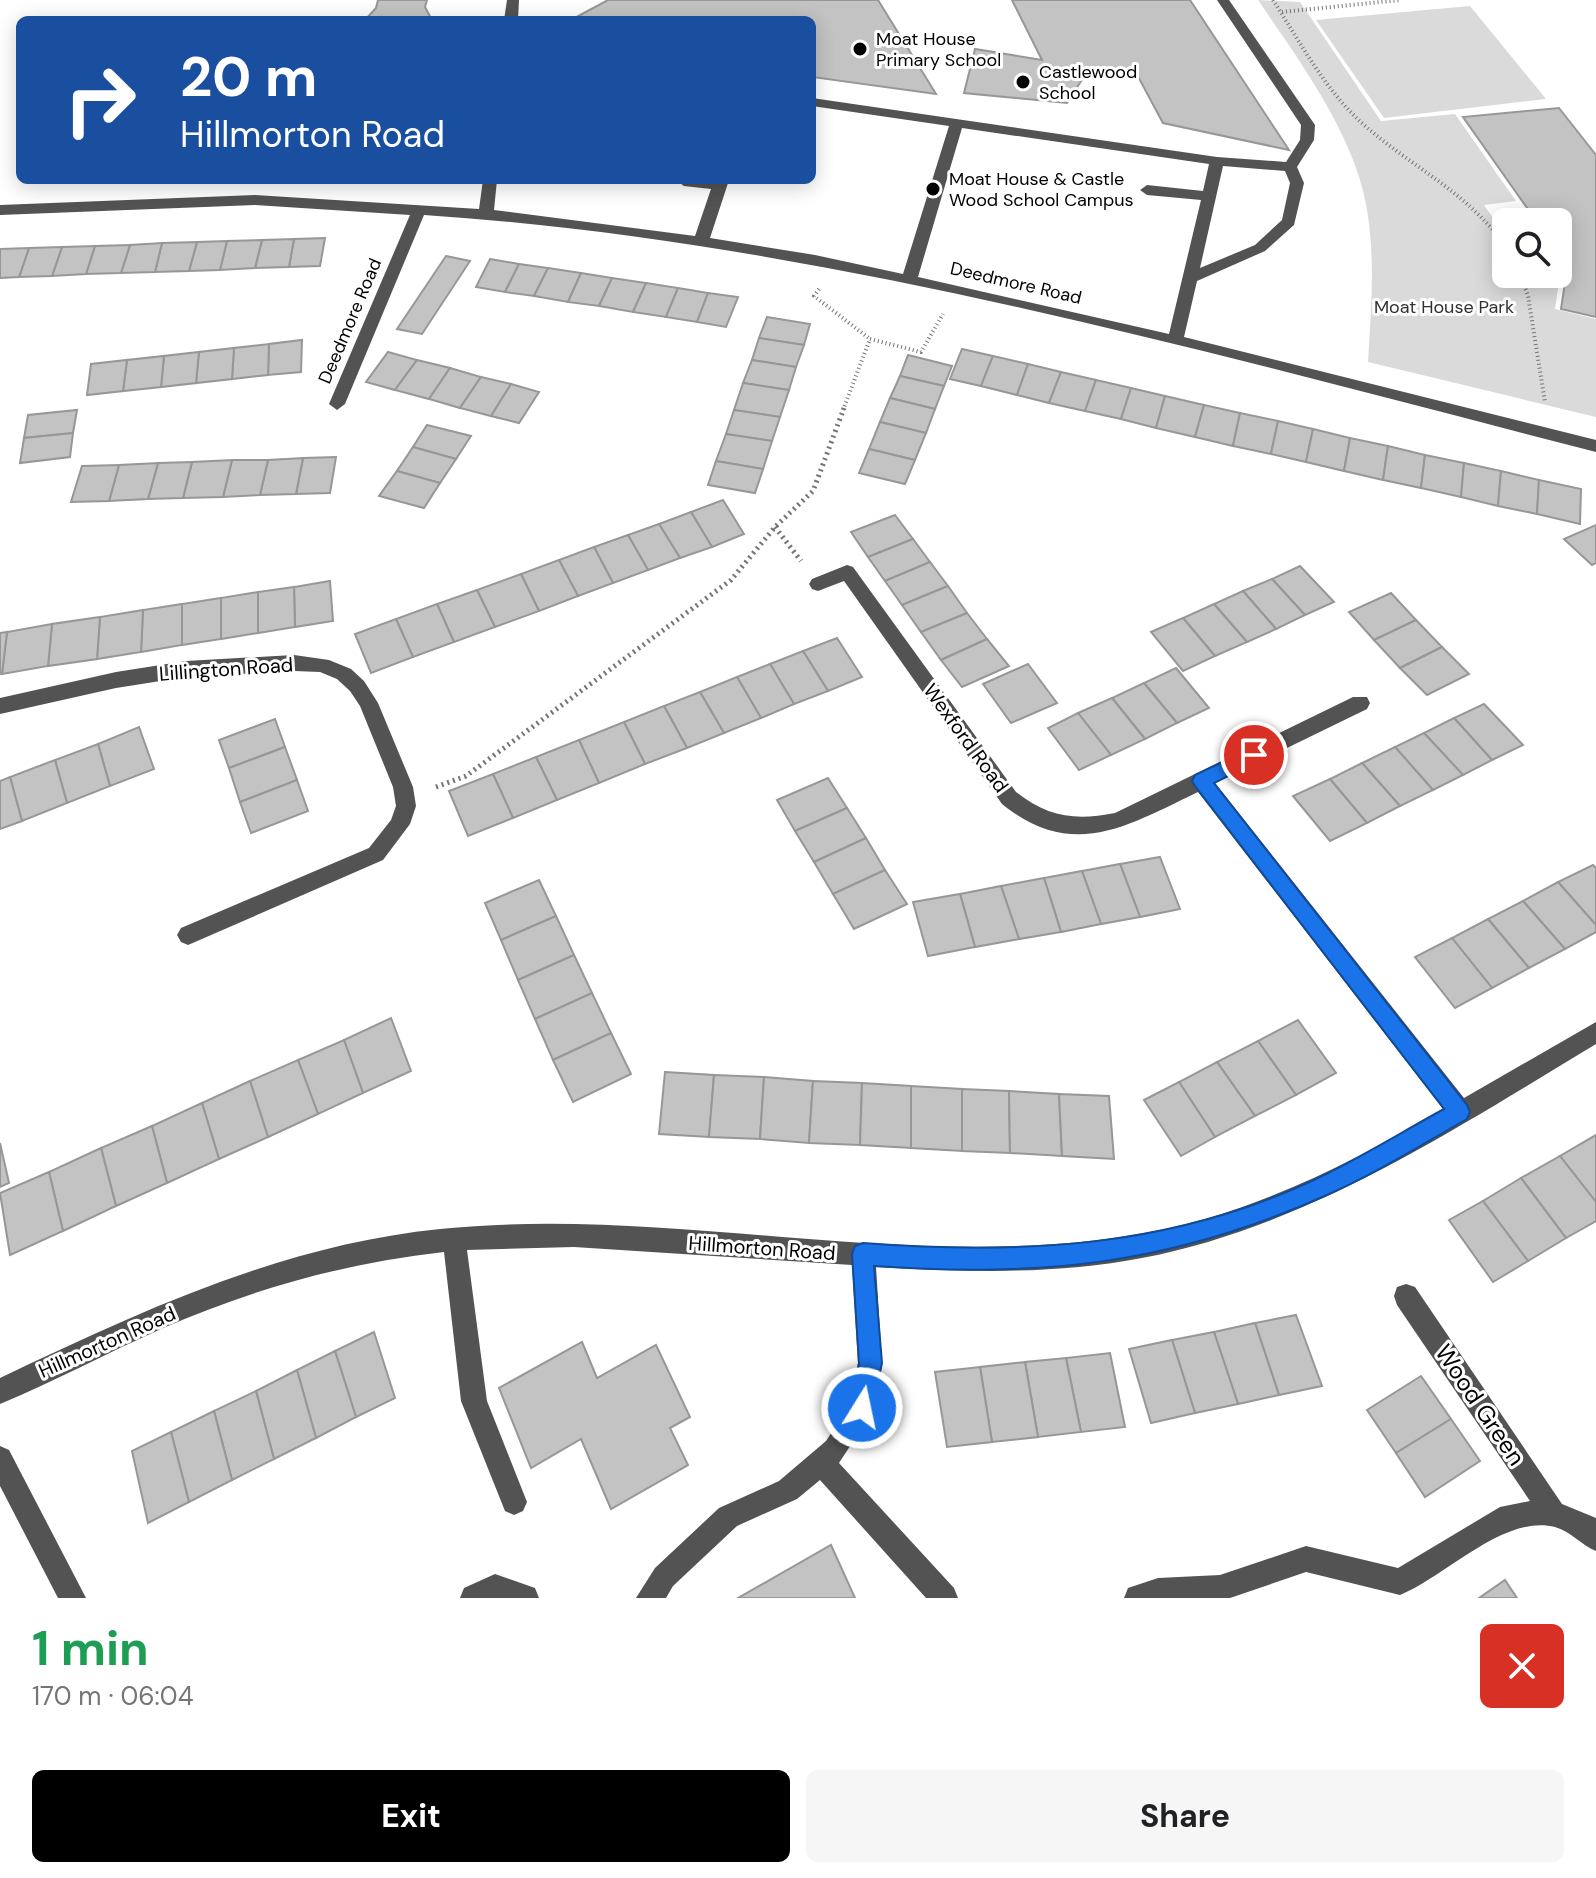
<!DOCTYPE html>
<html lang="en">
<head>
<meta charset="utf-8">
<style>
	:root { --surface:#fff; --page:#f6f6f6; --text:#202124; --muted:#757577; --accent:#000 }
	body { margin:0; font-family:"DM Sans",sans-serif; background:var(--page); color:var(--text); height:100vh; display:flex; flex-direction:column; font-size:30px; white-space:nowrap }
	* { box-sizing:border-box; margin:0 }
	p { font-size:26px; color:var(--muted) }
	.icon { flex:none; width:44px; height:44px; fill:none; stroke:currentColor; stroke-width:2; stroke-linecap:round; stroke-linejoin:round }
	.map { position:relative; height:1598px; overflow:hidden }
	.drawer { display:flex; flex-direction:column; background:var(--surface); flex:1 }
	.drawer>* { flex:none }
	.top-card { position:absolute; left:16px; top:16px; width:800px; height:168px; border-radius:12px; box-shadow:0 4px 20px #0003; background:#1a4fa0; color:#fff; overflow:hidden }
	.fabs { position:absolute; left:1492px; top:208px; display:grid; gap:16px }
	.fabs a { display:grid; place-items:center; width:80px; height:80px; border-radius:12px; background:var(--surface); box-shadow:0 4px 20px #0003; font-size:40px }
	.pin { position:absolute; display:grid; place-items:center; width:68px; height:68px; color:#fff; margin:-34px; border:4px solid #fff; border-radius:50%; box-shadow:0 2px 8px #0007 }
	.me { position:absolute; width:88px; margin:-44px; rotate:10deg; stroke-linejoin:round; filter:drop-shadow(0 0 6px #0008) }
	.turn { display:flex; align-items:center; gap:28px; height:168px; padding:0 32px; font-size:36px }
	.turn .icon { width:104px; height:104px; stroke-width:2.5 }
	.turn b { display:block; font-size:56px; line-height:68px }
	.round { display:grid; place-items:center; flex:none; width:84px; height:84px; border-radius:12px; background:var(--page) }
	.summary { display:flex; align-items:center; justify-content:space-between; height:136px; padding:0 32px }
	h1 { font-size:48px; font-weight:700; line-height:60px; color:#1e9e55 }
	.action { display:flex; gap:16px; margin-top:auto; padding:16px 32px }
	.action a { flex:1; height:92px; border-radius:12px; background:var(--accent); color:#fff; font-size:32px; font-weight:700; line-height:92px; text-align:center }
	.action a+a { background:var(--page); color:var(--text) }
	.map>svg:first-child { display:block }
	.green { fill:#dadada }
	.building { fill:#c3c3c3; stroke:#979797; stroke-width:2 }
	.lines { fill:none; stroke-linecap:round; stroke-linejoin:round }
	.path-far1 { stroke:#757575; stroke-width:4; stroke-dasharray:1 3; stroke-linecap:butt }
	.path { stroke:#757575; stroke-width:5; stroke-dasharray:2 4; stroke-linecap:butt }
	.minor { fill:#535353; fill-rule:evenodd }
	.route { fill:#1a73e8; stroke:#114b97; stroke-width:2 }
	.poi-dot { fill:#000; stroke:#fff; stroke-width:3 }
	.labels { text-anchor:middle; stroke-width:6; stroke-linejoin:round; paint-order:stroke }
	.far-poi-label { font-size:18px; fill:#000; stroke:#fff; text-anchor:start }
	.far-street-label { font-size:18px; fill:#000; stroke:#fff }
	.far-park-label { font-size:18px; fill:#313131; stroke:#fff }
	.street-label { font-size:20px; fill:#000; stroke:#fff }
	.near-street-label { font-size:24px; fill:#000; stroke:#fff }
</style>
</head>
<body>
<div class="map">
<svg width="1596" height="1598" viewBox="0 0 1596 1598">
	<rect width="100%" height="100%" fill="#fff"/>
	<g class="green">
		<path d="M1258,0L1300,2L1381,121L1455,114L1516,201L1484,205L1506,237V274H1558V253L1563,254L1555,309L1596,319V417L1368,362C1371,312 1375,265 1368,216C1358,139 1300,62 1258,0Z"/>
		<path d="M1470,6L1546,99L1384,118L1316,20Z"/>
	</g>
	<g class="building">
		<path d="M378,0H427L425,7L432,20H365L376,8Z"/>
		<path d="M608,0H878L936,94L812,77V20H571Z"/>
		<path d="M1012,0H1190L1289,150L1163,123L1134,69L1087,72L1067,103L964,93L975,49L1042,60Z"/>
		<path d="M1559,108L1596,155V317L1561,309L1569,256L1558,239V222H1537L1463,117Z"/>
		<path d="M325,238L320,266L289,267L294,239Z"/>
		<path d="M294,239L289,267L255,268L262,240Z"/>
		<path d="M262,240L255,268L220,270L227,241Z"/>
		<path d="M227,241L220,270L189,271L197,242Z"/>
		<path d="M197,242L189,271L155,272L162,243Z"/>
		<path d="M162,243L155,272L121,273L130,245Z"/>
		<path d="M130,245L121,273L86,274L95,246Z"/>
		<path d="M95,246L86,274L52,276L62,247Z"/>
		<path d="M62,247L52,276L19,277L29,248Z"/>
		<path d="M29,248L19,277L0,278V249Z"/>
		<path d="M446,256L470,261L422,334L397,329Z"/>
		<path d="M490,259L519,264L505,292L476,287Z"/>
		<path d="M519,264L548,268L534,296L505,292Z"/>
		<path d="M548,268L581,273L568,302L534,296Z"/>
		<path d="M581,273L612,278L599,306L568,302Z"/>
		<path d="M612,278L646,283L633,312L599,306Z"/>
		<path d="M646,283L678,288L666,317L633,312Z"/>
		<path d="M678,288L708,293L697,322L666,317Z"/>
		<path d="M708,293L738,297L726,327L697,322Z"/>
		<path d="M767,317L810,324L804,345L759,338Z"/>
		<path d="M759,338L804,345L796,367L752,360Z"/>
		<path d="M302,340L301,372L268,375L269,344Z"/>
		<path d="M269,344L268,375L232,379L234,348Z"/>
		<path d="M234,348L232,379L196,383L199,352Z"/>
		<path d="M962,349L993,356L981,386L950,379Z"/>
		<path d="M199,352L196,383L161,387L164,356Z"/>
		<path d="M388,352L417,360L395,390L366,382Z"/>
		<path d="M908,355L952,366L944,386L900,376Z"/>
		<path d="M164,356L161,387L123,391L127,360Z"/>
		<path d="M993,356L1028,364L1017,395L981,386Z"/>
		<path d="M127,360L123,391L87,395L91,364Z"/>
		<path d="M417,360L450,368L429,399L395,390Z"/>
		<path d="M752,360L796,367L789,390L743,383Z"/>
		<path d="M1028,364L1061,372L1049,403L1017,395Z"/>
		<path d="M450,368L481,377L460,408L429,399Z"/>
		<path d="M1061,372L1096,380L1085,411L1049,403Z"/>
		<path d="M900,376L944,386L935,409L890,398Z"/>
		<path d="M481,377L511,384L491,416L460,408Z"/>
		<path d="M1096,380L1131,388L1121,419L1085,411Z"/>
		<path d="M743,383L789,390L780,417L734,410Z"/>
		<path d="M511,384L539,392L519,423L491,416Z"/>
		<path d="M1131,388L1165,396L1156,428L1121,419Z"/>
		<path d="M1165,396L1204,405L1195,437L1156,428Z"/>
		<path d="M890,398L935,409L926,433L880,422Z"/>
		<path d="M1204,405L1240,413L1233,446L1195,437Z"/>
		<path d="M77,410L73,433L24,438L28,415Z"/>
		<path d="M734,410L780,417L772,441L726,434Z"/>
		<path d="M1240,413L1278,421L1271,454L1233,446Z"/>
		<path d="M1278,421L1313,429L1306,462L1271,454Z"/>
		<path d="M880,422L926,433L915,460L869,449Z"/>
		<path d="M427,425L471,436L456,459L413,447Z"/>
		<path d="M1313,429L1350,438L1344,471L1306,462Z"/>
		<path d="M73,433L70,457L20,463L24,438Z"/>
		<path d="M726,434L772,441L763,469L716,461Z"/>
		<path d="M1350,438L1388,446L1383,480L1344,471Z"/>
		<path d="M1388,446L1425,455L1421,488L1383,480Z"/>
		<path d="M413,447L456,459L440,483L397,471Z"/>
		<path d="M869,449L915,460L905,484L859,473Z"/>
		<path d="M1425,455L1464,463L1461,497L1421,488Z"/>
		<path d="M336,457L330,493L296,494L303,458Z"/>
		<path d="M303,458L296,494L260,495L268,460Z"/>
		<path d="M232,460H268L260,495L223,497Z"/>
		<path d="M232,460L223,497L183,498L192,462Z"/>
		<path d="M716,461L763,469L755,493L708,485Z"/>
		<path d="M192,462L183,498L148,499L158,463Z"/>
		<path d="M158,463L148,499L109,501L119,465Z"/>
		<path d="M1464,463L1501,471L1498,506L1461,497Z"/>
		<path d="M119,465L109,501L71,502L82,466Z"/>
		<path d="M397,471L440,483L424,508L379,496Z"/>
		<path d="M1501,471L1539,480L1537,514L1498,506Z"/>
		<path d="M1539,480L1581,489L1580,524L1537,514Z"/>
		<path d="M723,500L744,534L712,547L691,512Z"/>
		<path d="M691,512L712,547L680,558L659,524Z"/>
		<path d="M895,515L913,539L868,557L851,532Z"/>
		<path d="M659,524L680,558L648,570L628,535Z"/>
		<path d="M1596,525V563L1592,565L1564,539Z"/>
		<path d="M628,535L648,570L613,583L594,547Z"/>
		<path d="M913,539L930,562L885,581L868,557Z"/>
		<path d="M594,547L613,583L578,596L559,560Z"/>
		<path d="M559,560L578,596L539,611L521,574Z"/>
		<path d="M930,562L948,586L902,605L885,581Z"/>
		<path d="M1300,566L1334,602L1305,615L1272,579Z"/>
		<path d="M521,574L539,611L495,627L477,590Z"/>
		<path d="M1272,579L1305,615L1276,629L1243,591Z"/>
		<path d="M330,581L333,621L295,627L294,587Z"/>
		<path d="M948,586L967,613L921,632L902,605Z"/>
		<path d="M294,587L295,627L258,633V592Z"/>
		<path d="M477,590L495,627L454,642L437,604Z"/>
		<path d="M1243,591L1276,629L1247,642L1214,604Z"/>
		<path d="M258,592V633L221,639V598Z"/>
		<path d="M1391,593L1416,620L1374,640L1349,612Z"/>
		<path d="M221,598V639L182,645V604Z"/>
		<path d="M182,604V645L141,652L143,610Z"/>
		<path d="M437,604L454,642L413,657L396,619Z"/>
		<path d="M1214,604L1247,642L1215,656L1183,618Z"/>
		<path d="M143,610L141,652L97,659L100,617Z"/>
		<path d="M967,613L987,639L941,660L921,632Z"/>
		<path d="M100,617L97,659L48,666L52,624Z"/>
		<path d="M1183,618L1215,656L1183,671L1151,632Z"/>
		<path d="M396,619L413,657L371,673L355,634Z"/>
		<path d="M1416,620L1442,647L1400,668L1374,640Z"/>
		<path d="M52,624L48,666L2,674L7,632Z"/>
		<path d="M7,632L2,674H0V633Z"/>
		<path d="M837,638L862,677L828,691L803,651Z"/>
		<path d="M987,639L1009,666L962,687L941,660Z"/>
		<path d="M1442,647L1469,674L1427,695L1400,668Z"/>
		<path d="M803,651L828,691L794,704L770,664Z"/>
		<path d="M770,664L794,704L761,718L737,677Z"/>
		<path d="M1028,664L1057,703L1011,723L983,684Z"/>
		<path d="M1176,668L1209,708L1177,723L1144,683Z"/>
		<path d="M737,677L761,718L724,733L700,692Z"/>
		<path d="M1144,683L1177,723L1145,739L1112,698Z"/>
		<path d="M700,692L724,733L687,748L664,706Z"/>
		<path d="M1112,698L1145,739L1111,755L1078,713Z"/>
		<path d="M1484,704L1523,745L1492,760L1454,718Z"/>
		<path d="M664,706L687,748L645,764L624,722Z"/>
		<path d="M1078,713L1111,755L1079,770L1048,728Z"/>
		<path d="M1454,718L1492,760L1463,775L1424,733Z"/>
		<path d="M275,719L285,747L229,768L219,740Z"/>
		<path d="M624,722L645,764L599,783L579,740Z"/>
		<path d="M139,727L154,769L110,786L98,744Z"/>
		<path d="M1424,733L1463,775L1433,790L1395,747Z"/>
		<path d="M579,740L599,783L557,800L536,757Z"/>
		<path d="M98,744L110,786L67,803L55,760Z"/>
		<path d="M285,747L297,780L240,802L229,768Z"/>
		<path d="M1395,747L1433,790L1400,806L1362,763Z"/>
		<path d="M536,757L557,800L513,818L493,774Z"/>
		<path d="M55,760L67,803L22,821L10,777Z"/>
		<path d="M1362,763L1400,806L1367,823L1330,779Z"/>
		<path d="M493,774L513,818L468,836L449,791Z"/>
		<path d="M10,777L22,821L0,829V781Z"/>
		<path d="M828,778L847,808L795,831L777,800Z"/>
		<path d="M1330,779L1367,823L1330,841L1293,796Z"/>
		<path d="M297,780L308,811L251,833L240,802Z"/>
		<path d="M847,808L866,838L814,862L795,831Z"/>
		<path d="M866,838L885,870L833,894L814,862Z"/>
		<path d="M1160,857L1180,909L1140,917L1120,864Z"/>
		<path d="M1120,864L1140,917L1101,924L1082,871Z"/>
		<path d="M1593,865L1596,868V925L1558,882Z"/>
		<path d="M885,870L907,904L854,929L833,894Z"/>
		<path d="M1082,871L1101,924L1061,932L1044,878Z"/>
		<path d="M1044,878L1061,932L1019,939L1001,886Z"/>
		<path d="M539,880L556,916L501,940L485,903Z"/>
		<path d="M1558,882L1596,925V932L1565,949L1523,901Z"/>
		<path d="M1001,886L1019,939L975,947L960,894Z"/>
		<path d="M960,894L975,947L928,956L913,902Z"/>
		<path d="M1523,901L1565,949L1529,968L1488,919Z"/>
		<path d="M556,916L574,955L518,980L501,940Z"/>
		<path d="M1488,919L1529,968L1492,988L1452,938Z"/>
		<path d="M1452,938L1492,988L1455,1008L1415,957Z"/>
		<path d="M574,955L592,993L535,1019L518,980Z"/>
		<path d="M592,993L611,1033L553,1060L535,1019Z"/>
		<path d="M391,1018L411,1071L363,1093L344,1040Z"/>
		<path d="M1298,1020L1336,1073L1296,1095L1258,1041Z"/>
		<path d="M611,1033L631,1074L573,1102L553,1060Z"/>
		<path d="M344,1040L363,1093L318,1114L298,1060Z"/>
		<path d="M1258,1041L1296,1095L1255,1116L1217,1062Z"/>
		<path d="M298,1060L318,1114L268,1137L250,1081Z"/>
		<path d="M1217,1062L1255,1116L1215,1137L1179,1082Z"/>
		<path d="M665,1072L714,1075L709,1137L659,1134Z"/>
		<path d="M714,1075L764,1077L760,1139L709,1137Z"/>
		<path d="M764,1077L813,1081L809,1143L760,1139Z"/>
		<path d="M250,1081L268,1137L219,1159L202,1103Z"/>
		<path d="M813,1081L862,1083L860,1145L809,1143Z"/>
		<path d="M1179,1082L1215,1137L1181,1156L1144,1100Z"/>
		<path d="M862,1083L911,1086V1148L860,1145Z"/>
		<path d="M911,1086L962,1089V1151L911,1148Z"/>
		<path d="M962,1089L1009,1091L1010,1153L962,1151Z"/>
		<path d="M1009,1091L1059,1094L1062,1156L1010,1153Z"/>
		<path d="M1059,1094L1109,1096L1114,1159L1062,1156Z"/>
		<path d="M202,1103L219,1159L167,1183L152,1126Z"/>
		<path d="M152,1126L167,1183L116,1206L101,1148Z"/>
		<path d="M1596,1135V1202L1560,1156Z"/>
		<path d="M0,1143L9,1183L0,1187Z"/>
		<path d="M101,1148L116,1206L63,1231L49,1172Z"/>
		<path d="M1560,1156L1596,1202V1221L1566,1238L1521,1178Z"/>
		<path d="M49,1172L63,1231L10,1255L0,1193Z"/>
		<path d="M1521,1178L1566,1238L1528,1261L1483,1201Z"/>
		<path d="M1483,1201L1528,1261L1493,1282L1449,1220Z"/>
		<path d="M1296,1315L1322,1386L1279,1395L1255,1323Z"/>
		<path d="M1255,1323L1279,1395L1238,1404L1214,1332Z"/>
		<path d="M374,1332L395,1398L356,1417L335,1351Z"/>
		<path d="M1214,1332L1238,1404L1195,1413L1172,1340Z"/>
		<path d="M1172,1340L1195,1413L1151,1423L1129,1349Z"/>
		<path d="M582,1342L597,1378L656,1345L690,1417L670,1428L688,1465L611,1509L581,1439L531,1468L499,1388Z"/>
		<path d="M335,1351L356,1417L316,1438L297,1370Z"/>
		<path d="M1110,1353L1125,1427L1081,1432L1066,1358Z"/>
		<path d="M1066,1358L1081,1432L1038,1437L1025,1362Z"/>
		<path d="M1025,1362L1038,1437L992,1442L980,1367Z"/>
		<path d="M980,1367L992,1442L947,1447L935,1372Z"/>
		<path d="M297,1370L316,1438L274,1459L256,1391Z"/>
		<path d="M1421,1376L1451,1419L1396,1453L1367,1410Z"/>
		<path d="M256,1391L274,1459L232,1480L214,1411Z"/>
		<path d="M214,1411L232,1480L189,1502L171,1432Z"/>
		<path d="M1451,1419L1480,1461L1425,1497L1396,1453Z"/>
		<path d="M171,1432L189,1502L148,1523L132,1451Z"/>
		<path d="M831,1545L855,1598H738Z"/>
		<path d="M1505,1580L1517,1598H1479Z"/>
	</g>
	<g class="lines">
		<g class="path-far1">
			<path d="M1273,0C1300,42 1325,90 1363,124C1411,167 1468,192 1506,247"/>
			<path d="M1282,12L1400,0"/>
			<path d="M1520,274L1528,296L1545,402"/>
			<path d="M819,289L814,296L870,339"/>
			<path d="M843,410L870,339L921,352L943,314"/>
		</g>
		<g class="path">
			<path d="M775,527L801,561"/>
			<path d="M436,787L466,776L731,580L775,527L813,491L844,408"/>
		</g>
		<g class="minor">
			<path d="M507,0H519L518,20H504Z"/>
			<path d="M1217,0H1229L1315,125L1314,140L1297,167L1304,183L1294,225L1265,251L1197,281L1184,337L1596,440V452C1214,354 819,241 424,215L345,404L337,410L329,404L410,215L255,205L0,215V205L255,195L479,209L483,180H497L494,210L695,236L711,189L684,186L677,181L729,180L710,238L815,255L903,274L949,126L812,106V98L1217,157L1286,162L1300,140L1301,125ZM962,128L1209,164L1203,191L1147,185L1140,190L1147,195L1201,200L1169,334L918,277ZM1223,166L1285,171L1290,183L1282,220L1255,245L1200,268Z"/>
			<path d="M847,565L853,567L1016,792C1048,817 1075,821 1115,813L1353,697H1367L1370,703L1367,709L1215,783L1464,1098L1596,1022V1044C1453,1130 1308,1226 1142,1258C1055,1275 964,1272 876,1267L882,1363L875,1408L839,1463L954,1588L958,1598H926L820,1480L797,1499L737,1526L673,1586L666,1598H636L655,1568L719,1508L779,1481L826,1441L850,1404L858,1363L852,1265L574,1247L467,1250L487,1401L527,1502L523,1511L514,1515L505,1511L461,1401L444,1252C345,1263 252,1289 161,1329C107,1353 55,1381 0,1404V1378C141,1311 282,1245 440,1229C672,1205 907,1274 1139,1234C1248,1216 1349,1164 1444,1110L1198,792C1127,826 1073,861 1002,804L844,581L818,591L812,589L809,584L812,579Z"/>
			<path d="M294,655L329,660L351,669L364,681L378,703L413,787L416,806L410,824L383,860L195,942L188,945L181,942L177,935L181,928L369,848L391,820L396,806L393,787L360,706L350,691L337,679L320,672L294,671L186,677L116,688L0,714V698L116,672L186,661Z"/>
			<path d="M1406,1284L1415,1287L1562,1504L1596,1518V1551C1581,1545 1572,1532 1555,1527C1504,1514 1445,1577 1400,1595L1306,1572L1230,1598H1124L1128,1588L1158,1578L1220,1575L1306,1546L1398,1568L1500,1507L1530,1501L1397,1305L1394,1296L1397,1287Z"/>
			<path d="M0,1446L9,1450L86,1598H58L0,1486Z"/>
			<path d="M495,1574L535,1588L539,1598H460L464,1588Z"/>
		</g>
	</g>
	<path class="route" d="M1254,747L1263,755L1260,760L1214,783L1467,1105L1470,1112L1467,1119C1421,1145 1375,1174 1327,1195C1173,1264 1041,1278 874,1266L882,1363L871,1416L862,1420L854,1416L851,1408L859,1363L852,1254L855,1246L863,1243C1021,1255 1170,1248 1316,1179C1360,1158 1402,1132 1444,1109L1195,786L1192,781L1195,775Z"/>
	<g class="poi-dot">
		<circle cx="860" cy="49" r="8"/>
		<circle cx="1023" cy="82" r="8"/>
		<circle cx="933" cy="189" r="8"/>
	</g>
	<g class="labels">
		<g class="far-poi-label">
			<text x="876" y="45">Moat House<tspan x="876" dy="21">Primary School</tspan></text>
			<text x="1039" y="78">Castlewood<tspan x="1039" dy="21">School</tspan></text>
			<text x="949" y="185">Moat House &amp; Castle<tspan x="949" dy="21">Wood School Campus</tspan></text>
		</g>
		<g class="far-street-label">
			<text transform="translate(1016 283) rotate(13)" y="6">Deedmore Road</text>
			<text transform="translate(350 321) rotate(-67)" y="6">Deedmore Road</text>
		</g>
		<g class="far-park-label">
			<text x="1444" y="313">Moat House Park</text>
		</g>
		<g class="street-label">
			<text transform="translate(226 669) rotate(-4)" y="7">Lillington Road</text>
			<text transform="translate(966 738) rotate(54)" y="7">Wexford Road</text>
			<text transform="translate(762 1248) rotate(4)" y="7">Hillmorton Road</text>
			<text transform="translate(107 1342) rotate(-24)" y="7">Hillmorton Road</text>
		</g>
		<g class="near-street-label">
			<text transform="translate(1480 1405) rotate(56)" y="8">Wood Green</text>
		</g>
	</g>
</svg>
<div class="fabs">
<a><svg class="icon" aria-label="search" viewBox="0 0 24 24"><circle cx="10" cy="10" r="6"/><path d="M15 15l6 6"/></svg></a>
</div>
<div class="pin" style="left:1254px;top:755px;background:#d93025"><svg class="icon" aria-label="arrive" viewBox="0 0 24 24"><path d="M6 21V4h12l-3 4 3 4H6"/></svg></div>
<svg class="me" style="left:862px;top:1408px" viewBox="-20 -20 40 40"><circle r="17" fill="#1a73e8" stroke="#fff" stroke-width="3"/><path d="M0-11L8 9 0 5-8 9z" fill="#fff"/></svg>
<div class="top-card">
<div class="turn"><svg class="icon" aria-label="right" viewBox="0 0 24 24"><path d="M7 20v-9h11M14 6l5 5-5 5"/></svg><div><b>20 m</b>Hillmorton Road</div></div>
</div>
</div>
<section class="drawer">
<div class="summary"><div><h1>1 min</h1><p>170 m · 06:04</p></div><a class="round" style="background:#d93025;color:#fff"><svg class="icon" aria-label="close" viewBox="0 0 24 24"><path d="M6 6l12 12M18 6L6 18"/></svg></a></div>
<div class="action"><a>Exit</a><a>Share</a></div>
</section>
</body>
</html>
